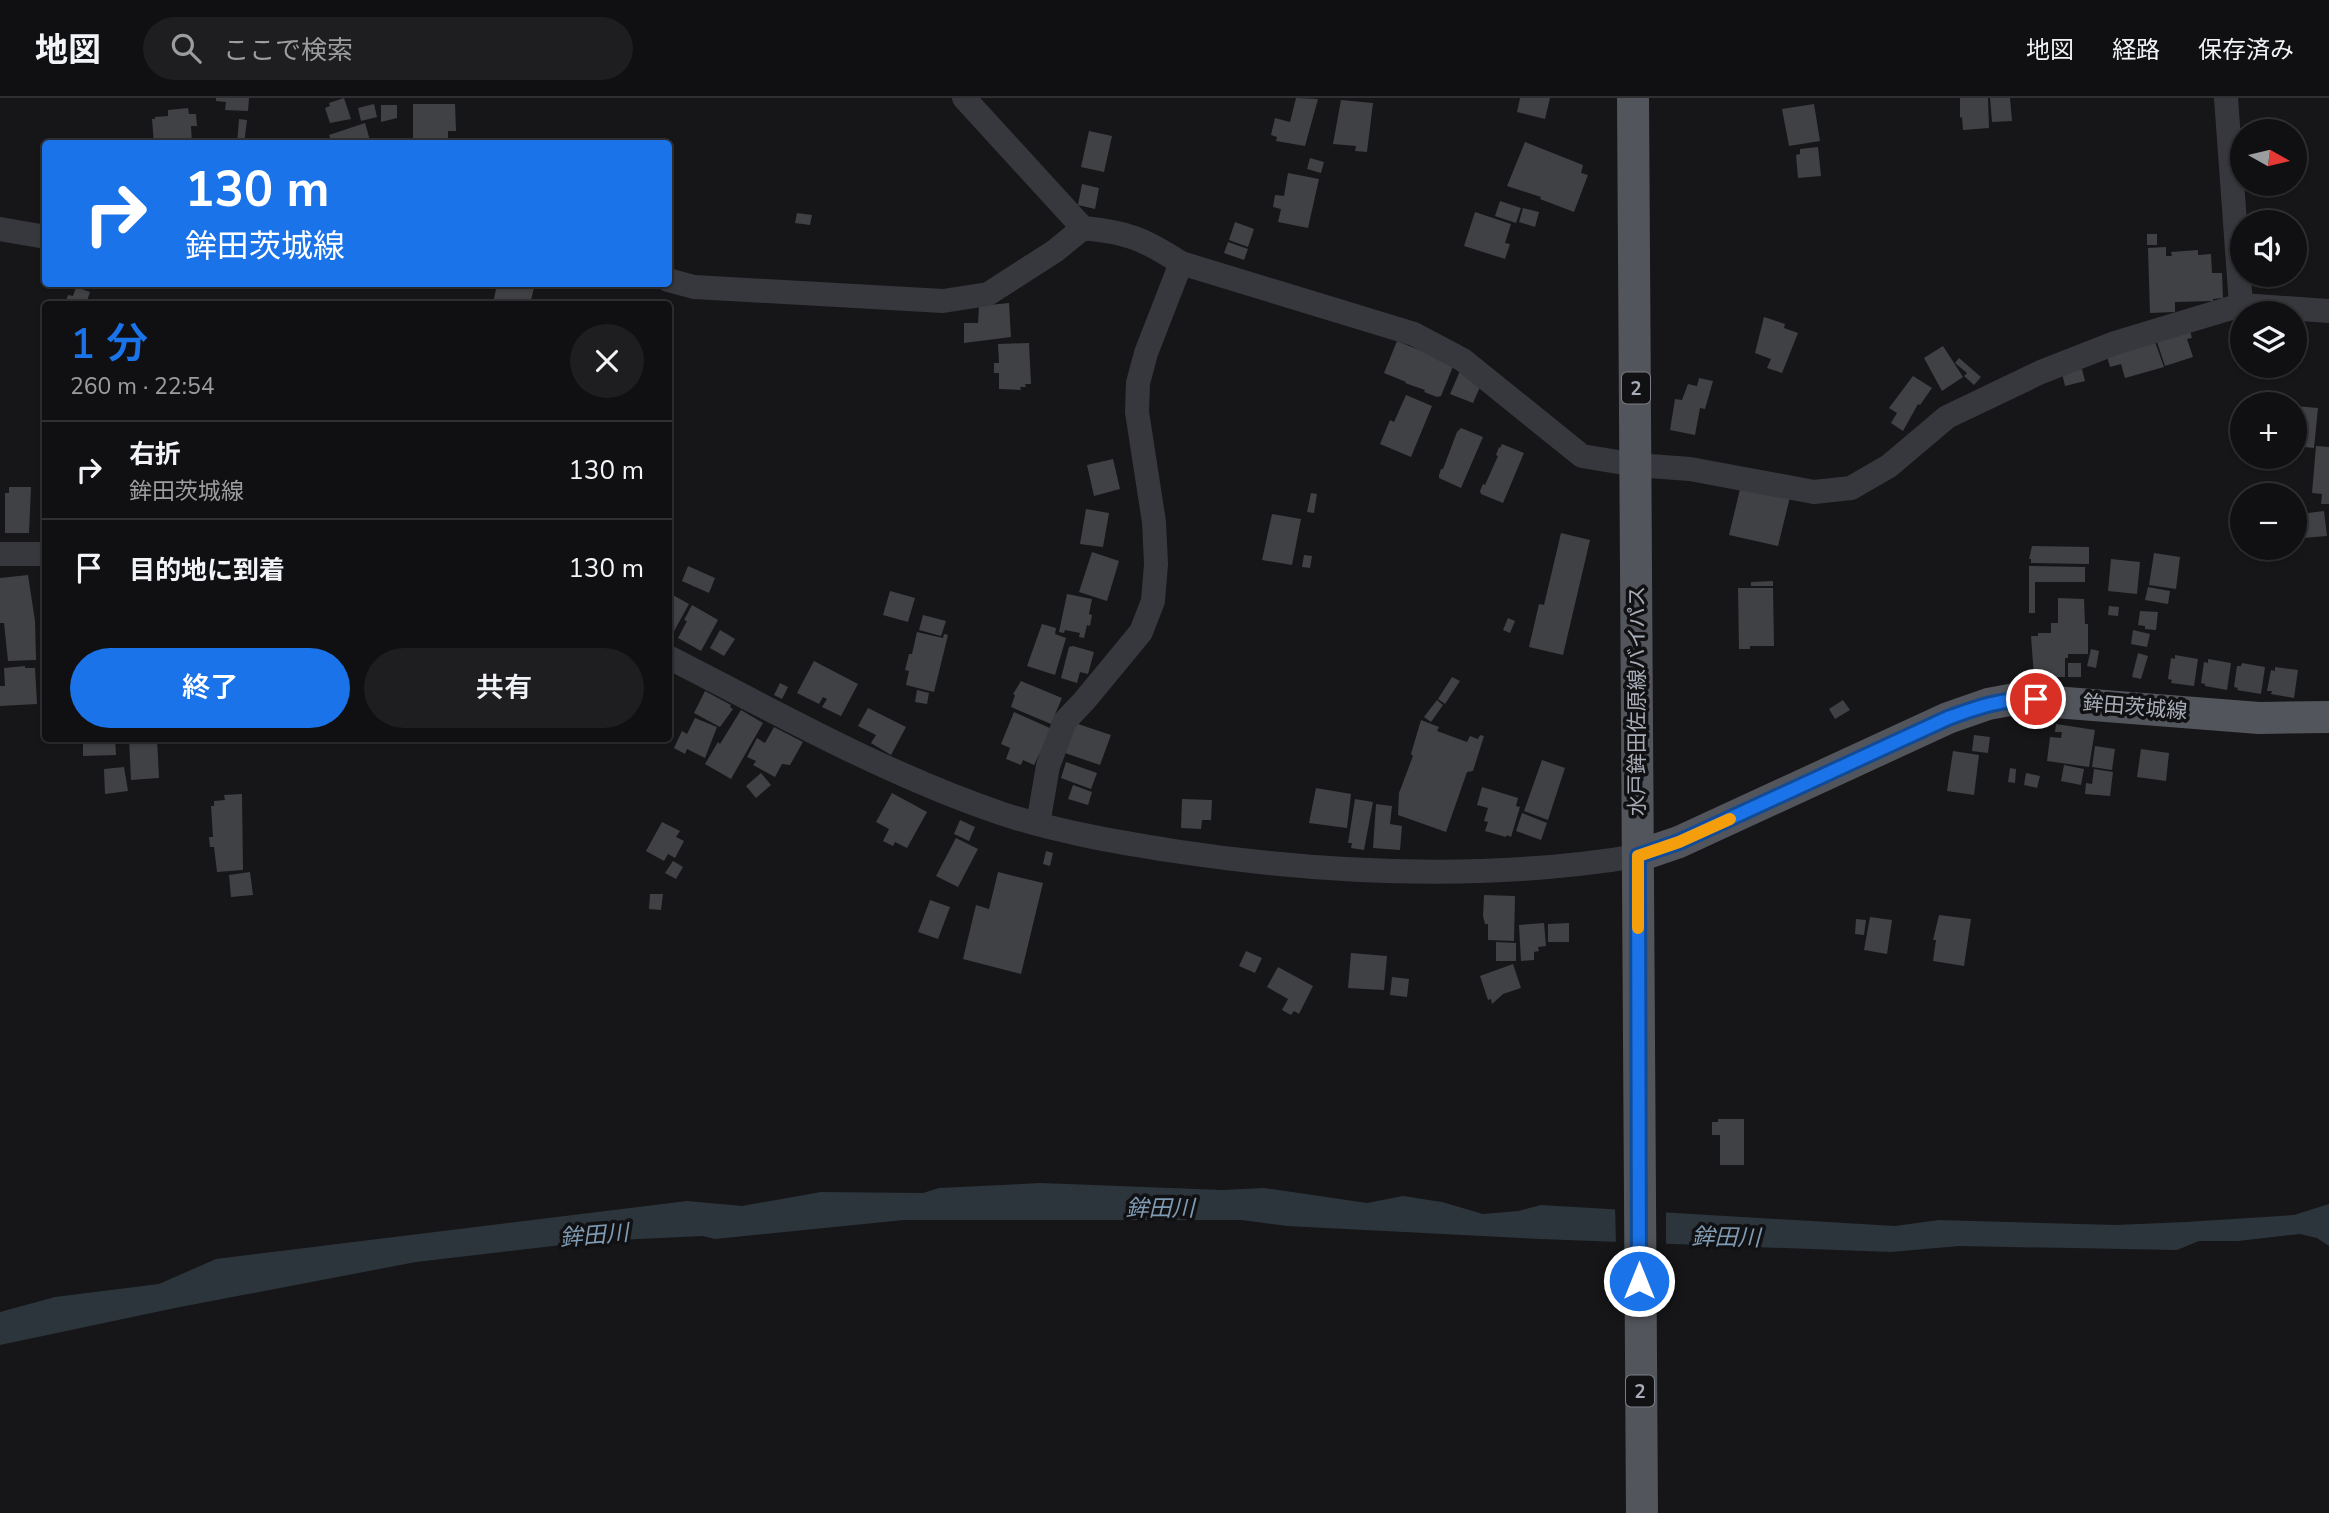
<!DOCTYPE html>
<html lang="ja">
<head>
<meta charset="utf-8">
<style>
	:root { --surface:#101012; --page:#1e1e20; --text:#f1f3f6; --muted:#9c9d9f; --line:#303032; --accent:#1a73e8 }
	body { margin:0; font-family:"Nunito Sans","Noto Sans JP",sans-serif; background:var(--page); color:var(--text); height:100vh; display:flex; flex-direction:column; font-size:26px; white-space:nowrap }
	* { box-sizing:border-box; margin:0 }
	p { font-size:23px; color:var(--muted) }
	.icon { flex:none; width:38px; height:38px; fill:none; stroke:currentColor; stroke-width:2; stroke-linecap:round; stroke-linejoin:round }
	.map { position:relative; flex:1; overflow:hidden }
	.details { position:absolute; left:42px; top:203px; width:630px; height:441px; display:flex; flex-direction:column; background:var(--surface); border-radius:7px; box-shadow:0 2px 5px #0004,0 0 0 2px var(--line) }
	.details>* { flex:none }
	.top-card { position:absolute; left:42px; top:42px; width:630px; height:147px; border-radius:7px; box-shadow:0 2px 5px #0004,0 0 0 2px var(--line); background:#1a73e8; color:#fff; overflow:hidden }
	.needle { width:46px; rotate:98deg }
	.fabs { position:absolute; left:2230px; top:21px; display:grid; gap:14px }
	.fabs a { display:grid; place-items:center; width:77px; height:77px; border-radius:50%; background:var(--surface); box-shadow:0 2px 5px #0004,0 0 0 2px var(--line); font-size:35px }
	.pin { position:absolute; display:grid; place-items:center; width:60px; height:60px; color:#fff; margin:-30px; border:4px solid #fff; border-radius:50%; box-shadow:0 2px 7px #0007 }
	.me { position:absolute; width:77px; margin:-38px; rotate:0deg; stroke-linejoin:round; filter:drop-shadow(0 0 5px #0008) }
	.turn { display:flex; align-items:center; gap:24px; height:147px; padding:0 28px; font-size:32px }
	.turn .icon { width:91px; height:91px; stroke-width:2.5 }
	.turn b { display:block; font-size:49px; line-height:60px }
	.round { display:grid; place-items:center; flex:none; width:74px; height:74px; border-radius:37px; background:var(--page) }
	.overview { display:flex; align-items:center; justify-content:space-between; height:119px; padding:0 28px }
	h1 { font-size:42px; font-weight:600; line-height:52px; color:var(--accent) }
	.cta { display:flex; gap:14px; margin-top:auto; padding:14px 28px }
	.cta a { flex:1; height:80px; border-radius:42px; background:var(--accent); color:#fff; font-size:28px; font-weight:600; line-height:80px; text-align:center }
	.cta a+a { background:var(--page); color:var(--text) }
	ul { padding:0; list-style:none }
	li { display:flex; align-items:center; gap:21px; height:98px; padding:0 28px; border-top:2px solid var(--line) }
	li div { flex:1 }
	li b { display:block; font-size:26px }
	li em { font-style:normal }
	header { display:flex; align-items:center; gap:42px; box-sizing:border-box; height:98px; padding:0 35px; background:var(--surface); border-bottom:2px solid var(--line) }
	header strong { font-size:33px }
	nav { display:flex; gap:38px; margin-inline-start:auto; font-size:24px }
	.search { width:490px; height:63px; background:var(--page); display:flex; align-items:center; gap:18px; box-sizing:border-box; padding:0 24px; border-radius:38px; color:var(--muted); font-size:26px }
	.map>svg:first-child { display:block }
	.water { fill:#2c353c }
	.pier { fill:#161618 }
	.building { fill:#404145 }
	.lines { fill:none; stroke-linecap:round; stroke-linejoin:round }
	.minor { stroke:#37383d; stroke-width:24 }
	.major { stroke:#53555c; stroke-width:32 }
	.route-casing { stroke:#114b97; stroke-width:18 }
	.route { stroke:#1a73e8; stroke-width:12 }
	.slow { stroke:#f59e0b; stroke-width:12 }
	.labels { text-anchor:middle; stroke-width:7; stroke-linejoin:round; paint-order:stroke }
	.shield { fill:#111113; stroke:#7b7e86; stroke-width:2 }
	.shield-label { font-size:19px; font-weight:bold; fill:#a8adb8 }
	.street-label { font-size:21px; fill:#a8adb8; stroke:#111113 }
	.water-label { font-size:23px; font-style:italic; fill:#7f9bb3; stroke:#111113 }
</style>
</head>
<body>
<header>
<strong>地図</strong>
<div class="search"><svg class="icon" aria-label="search" viewBox="0 0 24 24"><circle cx="10" cy="10" r="6"/><path d="M15 15l6 6"/></svg>ここで検索</div>
<nav><a>地図</a><a>経路</a><a>保存済み</a></nav>
</header>
<div class="map">
<svg width="2329" height="1415" viewBox="0 0 2329 1415">
	<rect width="100%" height="100%" fill="#161618"/>
	<path class="water" d="M1041,1085L1222,1092L1264,1090L1367,1105L1403,1098L1442,1104L1483,1116L1518,1113L1541,1107L1895,1128L1939,1122L2116,1127L2186,1124L2294,1117L2329,1106V1148L2317,1140L2300,1136L2238,1143H2199L2177,1152L1959,1148L1891,1154L1540,1141L1287,1128L1242,1122H904L715,1141L703,1138L596,1143L416,1164L175,1210L0,1247V1214L55,1199L159,1186L216,1161L687,1103L742,1108L821,1094L923,1095L939,1090Z"/>
	<path class="pier" d="M1615,1108L1666,1112V1149L1616,1148Z"/>
	<g class="building">
		<path d="M216,0H249L248,13L225,12L226,4L216,3Z"/>
		<path d="M344,0L351,21L330,25L325,10L330,8L329,5Z"/>
		<path d="M1296,0L1318,1L1305,48L1276,43L1277,39L1271,37L1275,20L1290,24Z"/>
		<path d="M1520,0H1550L1545,21L1517,14Z"/>
		<path d="M1960,0H1988L1989,30L1963,32L1962,19L1960,20Z"/>
		<path d="M1990,0H2010L2012,23L1992,24Z"/>
		<path d="M1341,2L1373,5L1367,54L1355,53L1356,48L1333,46Z"/>
		<path d="M374,6L377,19L361,23L358,10Z"/>
		<path d="M413,6H455L456,33H448V42L419,46V40H413Z"/>
		<path d="M1814,6L1820,43L1789,48L1782,11Z"/>
		<path d="M381,7H397V20L381,24Z"/>
		<path d="M188,10L189,16H196L197,28H191L192,46H154L152,21H155V19L168,18V12Z"/>
		<path d="M239,21L247,22L244,46H237Z"/>
		<path d="M365,25L371,46H332L329,37Z"/>
		<path d="M1089,33L1112,38L1104,74L1081,69Z"/>
		<path d="M1525,44L1583,67L1581,75L1588,77L1574,114L1540,101L1541,99L1507,88Z"/>
		<path d="M1818,49L1821,78L1798,80L1796,57L1800,56V51Z"/>
		<path d="M1310,60L1324,64L1321,75L1307,71Z"/>
		<path d="M1288,75L1319,81L1308,130L1278,124L1281,111L1273,109L1275,97L1284,98Z"/>
		<path d="M1082,86L1099,90L1095,111L1078,107Z"/>
		<path d="M1500,103L1521,110L1516,125L1495,118Z"/>
		<path d="M1523,110L1539,114L1535,129L1519,124Z"/>
		<path d="M1475,114L1511,126L1505,145L1510,146L1505,161L1464,148Z"/>
		<path d="M797,115L812,117L810,127L795,125Z"/>
		<path d="M1235,124L1254,131L1248,149L1229,142Z"/>
		<rect x="2147" y="136" width="10" height="11"/>
		<path d="M1228,144L1248,151L1244,162L1224,155Z"/>
		<path d="M2166,149V158H2172L2171,154L2198,152V157L2211,156L2212,175H2222L2223,200L2213,201V203L2175,204V214L2150,215L2148,150Z"/>
		<path d="M497,186H535L530,206H493Z"/>
		<path d="M76,189L90,194L86,206H65L68,197L73,198Z"/>
		<path d="M1009,205L1011,239L964,245V225H978L979,208Z"/>
		<path d="M1764,219L1785,226L1784,230L1798,235L1782,275L1767,270L1771,261L1755,255Z"/>
		<path d="M2189,230L2192,240L2187,241L2193,259L2165,268L2156,241Z"/>
		<path d="M2154,241L2164,269L2125,280L2121,266L2110,269L2107,258Z"/>
		<path d="M1397,243L1454,266L1441,298L1437,299L1424,294L1425,292L1405,285L1406,284L1384,275Z"/>
		<path d="M1029,245L1031,286H1025L1026,289H1020L1021,292L999,291V275H994V265H999L998,246Z"/>
		<path d="M1943,248L1963,279L1942,293L1924,260Z"/>
		<path d="M1959,260L1981,279L1974,287L1964,278L1967,275L1955,265Z"/>
		<path d="M2082,271L2085,283L2065,288L2062,275Z"/>
		<path d="M1460,273L1483,282L1473,305L1450,296Z"/>
		<path d="M1913,278L1932,290L1920,307L1918,306L1903,333L1891,325L1897,315L1889,310Z"/>
		<path d="M1699,280L1713,283L1705,311L1700,310L1695,337L1670,332L1675,301L1682,302L1688,286L1697,288Z"/>
		<path d="M1406,297L1432,308L1411,359L1380,346L1390,322L1394,324Z"/>
		<path d="M2294,308L2318,310L2314,350L2294,348Z"/>
		<path d="M1461,330L1483,339L1461,390L1439,380V377L1441,371H1443L1457,334Z"/>
		<path d="M1502,346L1524,355L1503,405L1481,396L1480,393L1483,386L1485,387L1498,358L1496,357L1499,349L1500,350Z"/>
		<path d="M2316,348L2329,349V406H2321L2322,396L2312,395Z"/>
		<path d="M1113,361L1120,391L1094,398L1087,367Z"/>
		<path d="M1741,387L1790,399L1778,448L1729,437Z"/>
		<path d="M9,389H31L29,435H5V395H9Z"/>
		<path d="M1311,395L1317,396L1314,415L1307,414Z"/>
		<path d="M1086,411L1109,415L1103,449L1080,446Z"/>
		<path d="M2324,413L2327,438L2302,440L2300,416Z"/>
		<path d="M1272,416L1301,421L1292,467L1262,462Z"/>
		<path d="M1561,435L1590,442L1563,557L1529,549L1539,506L1544,507Z"/>
		<path d="M2032,448L2089,449V466L2031,465V461H2029Z"/>
		<path d="M1092,454L1119,463L1107,503L1079,494Z"/>
		<path d="M2154,455L2180,459L2176,491L2149,487Z"/>
		<path d="M1304,457L1312,458L1310,470L1302,469Z"/>
		<path d="M2111,461L2140,464L2137,496L2108,493Z"/>
		<path d="M688,468L715,480L709,495L682,483Z"/>
		<path d="M2029,468L2085,469V484H2035V515H2029Z"/>
		<path d="M28,477L35,523L36,562L8,563L4,525H0V480Z"/>
		<path d="M1773,483V488H1751V484Z"/>
		<path d="M2148,489L2170,493L2168,506L2145,502Z"/>
		<path d="M1738,490H1773L1774,548H1750V551H1739Z"/>
		<path d="M890,493L915,500L908,524L883,517Z"/>
		<path d="M671,496L689,506L668,544V500Z"/>
		<path d="M1067,496L1092,501L1089,516L1092,517L1090,528L1087,527L1084,540L1079,539L1080,535L1065,532L1064,535L1059,534Z"/>
		<path d="M2058,500L2084,501L2085,526H2088V556H2068V560H2065V579H2034L2031,538H2038V535H2051V525H2058Z"/>
		<path d="M692,507L718,522L701,553L678,540L687,523L684,522Z"/>
		<path d="M2109,508L2119,509L2118,518L2108,517Z"/>
		<path d="M2140,513L2158,514L2156,532L2145,531V528L2138,527Z"/>
		<path d="M923,517L946,523L941,538L919,532Z"/>
		<path d="M1508,520L1515,523L1510,535L1503,532Z"/>
		<path d="M1042,526L1056,530L1055,536L1066,540L1055,577L1027,568Z"/>
		<path d="M720,532L735,541L724,558L710,550Z"/>
		<path d="M2133,532L2150,536L2147,549L2131,546Z"/>
		<path d="M917,534L943,540L944,536L948,537L934,594L906,587L909,573L905,572L909,556H912Z"/>
		<path d="M1073,548L1094,554L1088,576L1080,574L1077,585L1061,580L1069,549Z"/>
		<path d="M2091,551L2099,553L2096,570L2087,568Z"/>
		<path d="M2138,555L2148,558L2141,581L2132,579Z"/>
		<path d="M2175,557L2198,561L2194,588L2171,585L2172,582L2168,581L2171,560L2175,561Z"/>
		<path d="M2208,561L2231,565L2227,592L2205,588V586L2201,585L2204,564L2208,565Z"/>
		<path d="M814,563L858,586L841,618L822,609L827,601L823,599L819,606L797,595Z"/>
		<rect x="2068" y="565" width="13" height="14"/>
		<path d="M2242,565L2265,569L2261,596L2237,592L2238,590L2234,589L2237,568H2241Z"/>
		<path d="M25,568V570H35L37,606L0,608V588H5L4,570Z"/>
		<path d="M2275,569L2298,572L2294,600L2271,596L2272,593H2267L2271,572L2275,573Z"/>
		<path d="M1452,579L1460,583L1445,606L1438,601Z"/>
		<path d="M1021,583L1062,600L1051,626L1011,609L1015,597L1013,596Z"/>
		<path d="M780,585L788,589L782,601L774,597Z"/>
		<path d="M917,592L929,595L927,606L915,604Z"/>
		<path d="M705,593L731,607L730,609L733,611L720,629L694,615Z"/>
		<path d="M1437,602L1443,607L1431,624L1424,619Z"/>
		<path d="M1843,602L1850,612L1835,621L1829,611Z"/>
		<path d="M868,610L906,629L891,657L871,645L876,637L858,628Z"/>
		<path d="M741,612L763,625L731,681L705,666L718,644L720,646Z"/>
		<path d="M1014,614L1052,631L1034,667L1023,662L1021,667L1006,661L1010,650L1001,646Z"/>
		<path d="M695,620L717,629L705,660L687,651L685,656L674,650L682,633L687,636Z"/>
		<path d="M1421,622L1439,629L1437,633L1467,644L1470,638L1478,641L1480,637L1484,638L1473,673L1467,674L1446,734L1398,717L1399,695L1413,658L1411,656Z"/>
		<path d="M1072,624L1111,637L1100,667L1062,654Z"/>
		<path d="M2056,626L2095,632L2089,669L2047,663L2050,639L2061,640L2062,634H2055Z"/>
		<path d="M774,629L803,644L790,667L782,666L775,679L753,667L756,663L747,659L757,640L765,645Z"/>
		<path d="M1974,637L1990,639L1988,655L1972,653Z"/>
		<path d="M83,640H115L116,657L83,658Z"/>
		<path d="M129,640H157L159,680L131,682Z"/>
		<path d="M2095,648L2115,651L2112,672L2092,669Z"/>
		<path d="M2141,651L2169,655L2166,683L2137,679Z"/>
		<path d="M1953,653L1979,657L1974,697L1947,693Z"/>
		<path d="M1542,662L1565,670L1548,722L1524,713Z"/>
		<path d="M1066,664L1097,675L1091,691L1061,680Z"/>
		<path d="M2064,667L2084,671L2081,687L2061,683Z"/>
		<path d="M124,669L128,693L105,696L104,671Z"/>
		<path d="M2010,670L2016,671L2015,685L2008,684Z"/>
		<path d="M2094,671L2113,674L2110,698L2085,696L2086,685L2092,686Z"/>
		<path d="M761,675L771,687L756,700L746,688Z"/>
		<path d="M2026,675L2040,678L2037,690L2024,687Z"/>
		<path d="M1073,687L1092,694L1088,707L1068,701Z"/>
		<path d="M1482,689L1518,700L1516,708L1520,709L1511,739L1507,737L1506,739L1485,733L1488,724L1484,723L1488,710L1477,707Z"/>
		<path d="M1316,690L1351,696L1347,730L1309,725Z"/>
		<path d="M892,695L927,714L907,750L895,744L893,748L883,743L889,731L876,724Z"/>
		<path d="M242,696L243,772L217,774L214,749H210L209,739H213L211,708H214V703L225,702L224,697Z"/>
		<path d="M1182,701L1212,702L1211,722H1202L1201,731L1181,730Z"/>
		<path d="M1355,701L1373,704L1364,752L1351,750L1352,745H1348Z"/>
		<path d="M1376,706L1392,708L1390,726L1402,728L1400,752L1373,750Z"/>
		<path d="M1522,715L1547,725L1541,742L1516,733Z"/>
		<path d="M960,722L975,729L969,743L954,736Z"/>
		<path d="M662,724L680,733L676,739L684,743L675,760L668,756L664,763L646,753Z"/>
		<path d="M956,740L978,751L958,789L936,778Z"/>
		<path d="M1046,753L1053,755L1050,768L1043,766Z"/>
		<path d="M673,763L683,769L676,781L665,775Z"/>
		<path d="M250,774L253,797L231,799L229,777Z"/>
		<path d="M998,774L1043,785L1021,876L963,861L976,807L989,811Z"/>
		<path d="M650,796H663L661,812L649,811Z"/>
		<path d="M1484,797L1515,798L1514,843L1488,842V826H1485L1483,818Z"/>
		<path d="M930,802L950,809L938,841L918,834Z"/>
		<path d="M1939,817L1971,821L1964,868L1933,863L1936,842H1933Z"/>
		<path d="M1870,819L1892,822L1887,856L1864,852Z"/>
		<path d="M1856,821L1866,822L1864,837L1855,836Z"/>
		<path d="M1544,825L1546,848L1538,849L1539,853L1534,854V862L1521,863L1519,827Z"/>
		<path d="M1569,825V844H1548V826Z"/>
		<path d="M1496,844L1516,845V863H1496Z"/>
		<path d="M1246,853L1262,860L1255,875L1239,868Z"/>
		<path d="M1351,855L1387,858L1384,892L1348,890Z"/>
		<path d="M1513,866L1521,890L1503,896L1492,906L1491,901L1488,902L1480,878Z"/>
		<path d="M1278,869L1313,888L1299,916L1294,913L1291,917L1282,912L1288,901L1267,889Z"/>
		<path d="M1392,879L1409,881L1407,899L1390,897Z"/>
		<path d="M1718,1021H1744V1067H1720V1037H1712V1024H1718Z"/>
	</g>
	<g class="lines">
		<g class="minor">
			<path d="M964,0L1083,130"/>
			<path d="M2226,0L2241,207"/>
			<path d="M0,131L46,139"/>
			<path d="M668,182L694,189L943,203L988,196L1055,153L1083,130C1127,134 1144,141 1181,165L1414,236L1463,262L1582,358L1636,367L1690,371L1814,394L1851,390L1889,368L1947,319L2041,274L2115,245L2241,207L2329,213"/>
			<path d="M0,456H46"/>
			<path d="M668,559C778,615 887,677 1003,716C1058,734 1117,744 1174,753C1326,776 1485,783 1638,758"/>
			<path d="M1038,726L1048,668L1065,623L1084,603L1141,534L1153,503L1156,466L1154,424L1137,314L1138,285L1146,255L1181,165"/>
		</g>
		<g class="major">
			<path d="M1633,0L1642,1415"/>
			<path d="M1638,758L1679,744L1948,620L1988,606L2015,601L2259,620L2329,619"/>
		</g>
	</g>
	<g class="lines">
		<g class="route-casing">
			<path id="route" d="M1639,1183L1638,758L1679,744L1948,620C1978,609 2004,600 2036,601"/>
		</g>
		<use href="#route" class="route"/>
		<path class="slow" d="M1638,830V758L1679,744L1730,721"/>
	</g>
	<g class="labels">
		<g class="shield">
			<rect x="1622" y="274.5" width="28" height="31" rx="5"/>
			<rect x="1626" y="1277.5" width="28" height="31" rx="5"/>
		</g>
		<g class="shield-label">
			<text x="1636" y="297">2</text>
			<text x="1640" y="1300">2</text>
		</g>
		<g class="street-label">
			<text transform="translate(1637 603) rotate(-90)" y="7">水戸鉾田佐原線バイパス</text>
			<text transform="translate(2135 609) rotate(5)" y="7">鉾田茨城線</text>
		</g>
		<g class="water-label">
			<text x="1160" y="1118">鉾田川</text>
			<text transform="translate(594 1137) rotate(-5)" y="8">鉾田川</text>
			<text transform="translate(1726 1139) rotate(1)" y="8">鉾田川</text>
		</g>
	</g>
</svg>
<div class="fabs">
<a><svg class="needle" viewBox="-14 -14 28 28"><path d="M0-13l5 13h-10z" fill="#e53935"/><path d="M0 13l5-13h-10z" fill="#9c9d9f"/></svg></a>
<a><svg class="icon" aria-label="sound" viewBox="0 0 24 24"><path d="M4 9h4l5-4v14l-5-4H4zM17 9q2 3 0 6"/></svg></a>
<a><svg class="icon" aria-label="layers" viewBox="0 0 24 24"><path d="M12 4l9 5-9 5-9-5zM3 14l9 5 9-5"/></svg></a>
<a>+</a>
<a>−</a>
</div>
<div class="pin" style="left:2036px;top:601px;background:#d93025"><svg class="icon" aria-label="arrive" viewBox="0 0 24 24"><path d="M6 21V4h12l-3 4 3 4H6"/></svg></div>
<svg class="me" style="left:1639px;top:1183px" viewBox="-20 -20 40 40"><circle r="17" fill="#1a73e8" stroke="#fff" stroke-width="3"/><path d="M0-11L8 9 0 5-8 9z" fill="#fff"/></svg>
<div class="top-card">
<div class="turn"><svg class="icon" aria-label="right" viewBox="0 0 24 24"><path d="M7 20v-9h11M14 6l5 5-5 5"/></svg><div><b>130 m</b>鉾田茨城線</div></div>
</div>
<section class="details">
<div class="overview"><div><h1>1 分</h1><p>260 m · 22:54</p></div><a class="round"><svg class="icon" aria-label="close" viewBox="0 0 24 24"><path d="M6 6l12 12M18 6L6 18"/></svg></a></div>
<ul>
<li><svg class="icon" aria-label="right" viewBox="0 0 24 24"><path d="M7 20v-9h11M14 6l5 5-5 5"/></svg><div><b>右折</b><p>鉾田茨城線</p></div><em>130 m</em></li>
<li><svg class="icon" aria-label="arrive" viewBox="0 0 24 24"><path d="M6 21V4h12l-3 4 3 4H6"/></svg><div><b>目的地に到着</b></div><em>130 m</em></li>
</ul>
<div class="cta"><a>終了</a><a>共有</a></div>
</section>
</div>
</body>
</html>
